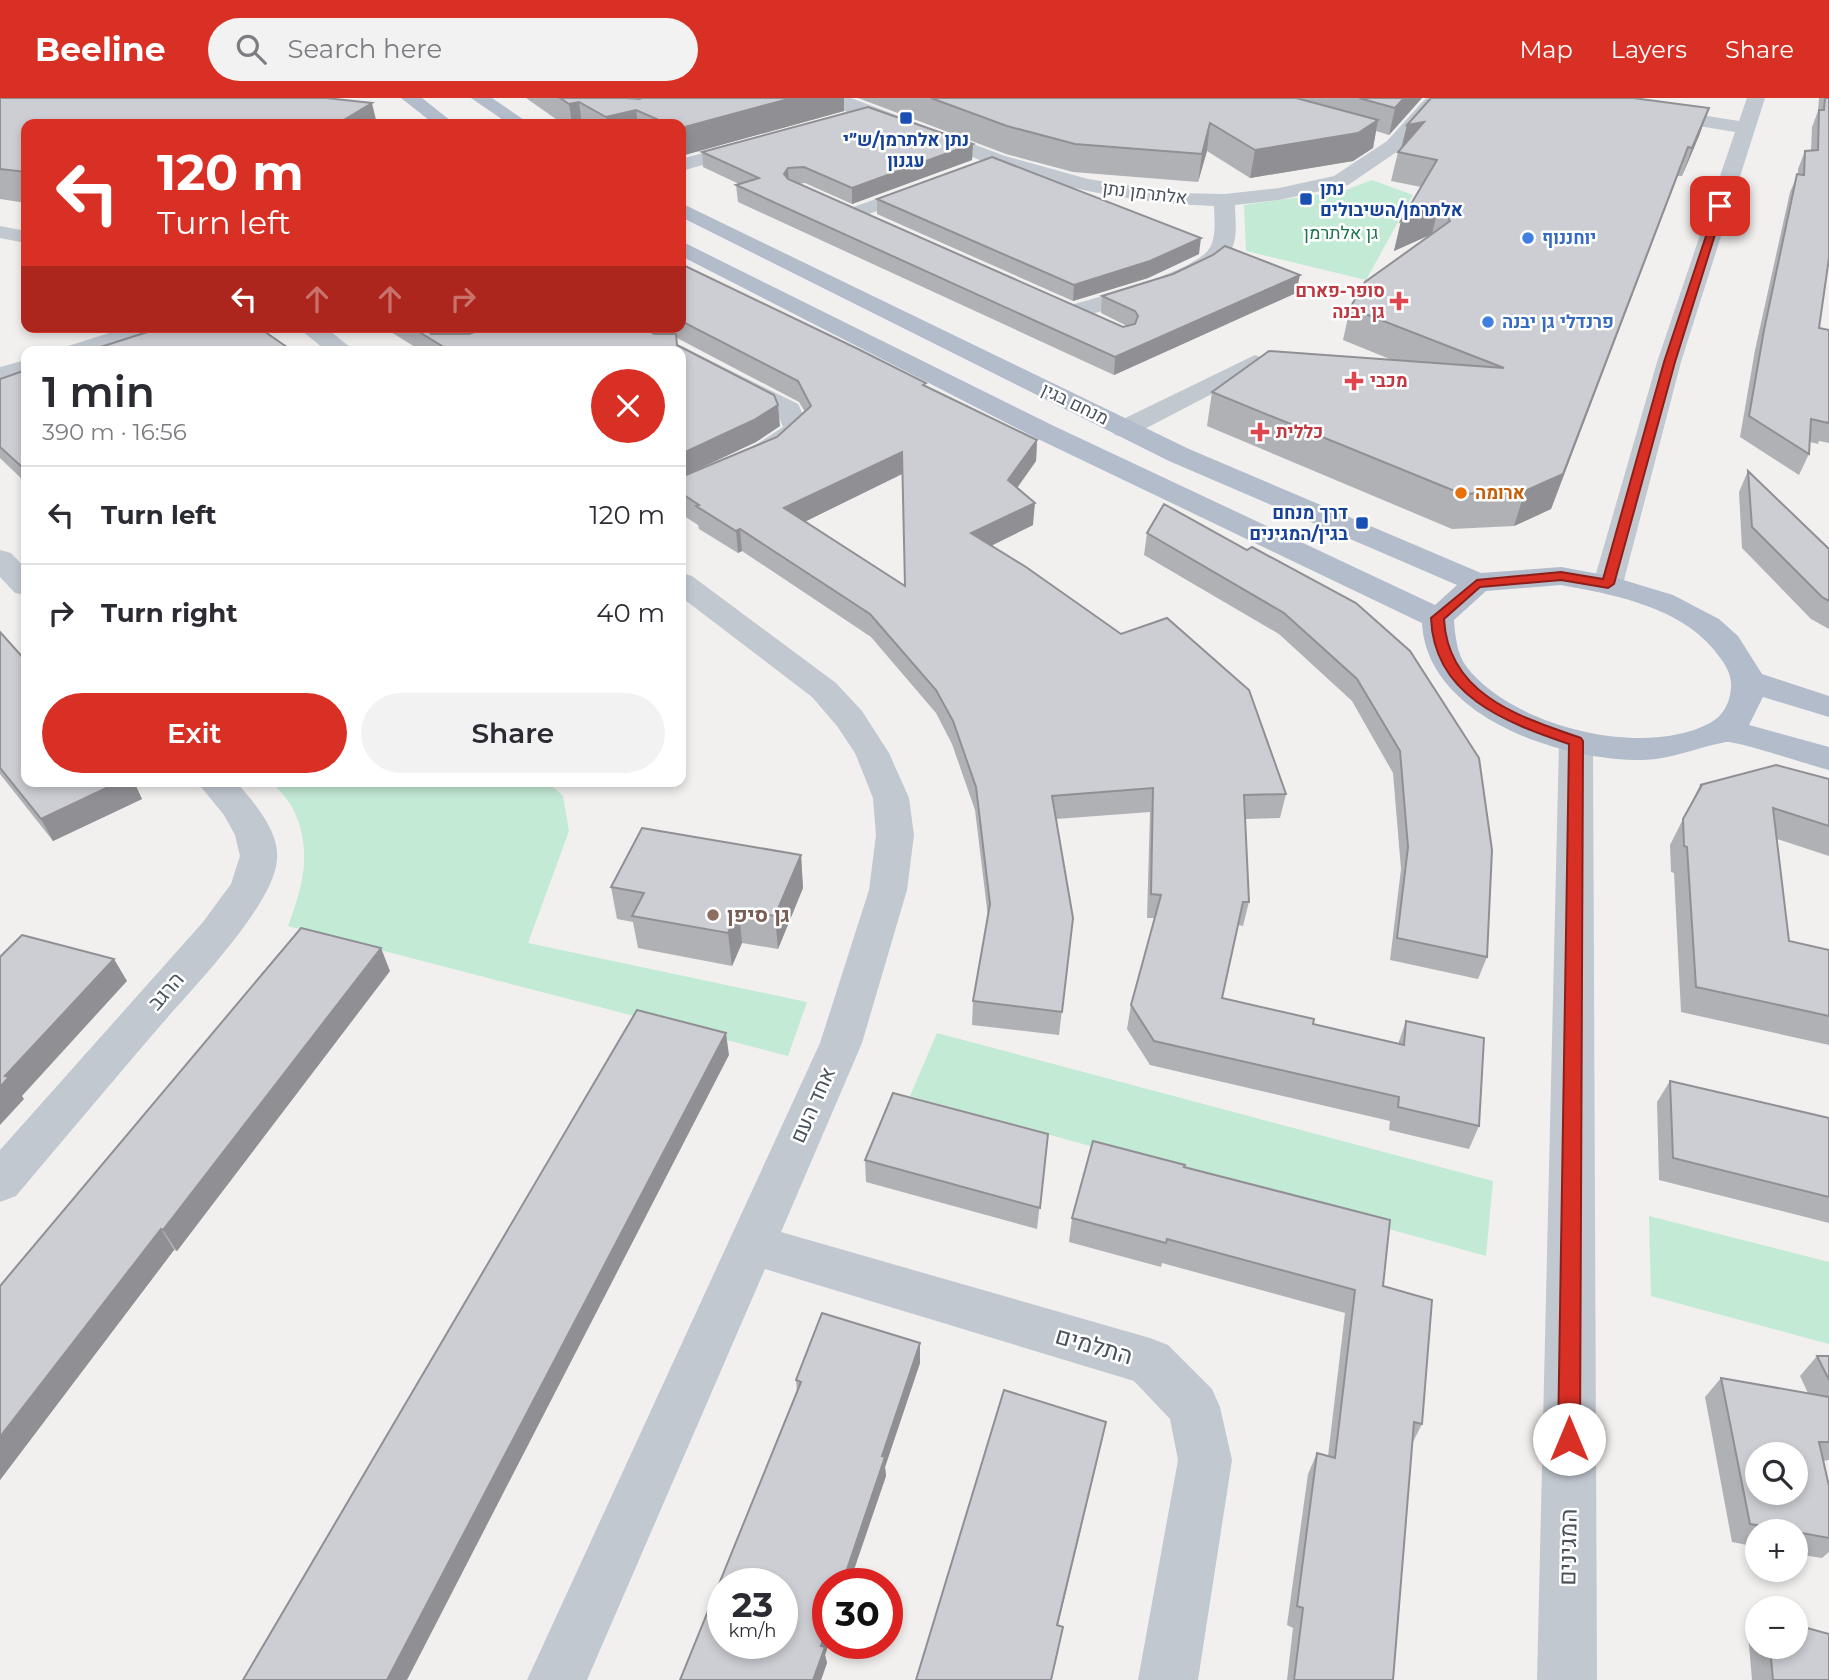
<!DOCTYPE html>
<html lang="en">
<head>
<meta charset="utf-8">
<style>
	:root { --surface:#fff; --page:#f2f2f3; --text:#2b2b33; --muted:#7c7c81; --line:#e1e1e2; --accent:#d93025 }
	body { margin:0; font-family:Montserrat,Heebo,sans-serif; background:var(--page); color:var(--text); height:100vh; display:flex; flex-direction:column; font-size:26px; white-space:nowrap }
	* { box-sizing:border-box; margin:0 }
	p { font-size:23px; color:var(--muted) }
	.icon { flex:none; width:38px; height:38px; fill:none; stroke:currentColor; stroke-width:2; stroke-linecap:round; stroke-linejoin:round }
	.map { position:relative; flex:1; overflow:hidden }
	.panel { position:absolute; left:21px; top:248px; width:665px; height:441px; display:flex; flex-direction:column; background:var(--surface); border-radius:14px; box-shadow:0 4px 10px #0003 }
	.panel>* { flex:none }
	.banner { position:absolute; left:21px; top:21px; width:665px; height:214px; border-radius:14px; box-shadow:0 4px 10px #0003; background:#d93025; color:#fff; overflow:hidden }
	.buttons { position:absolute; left:1745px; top:1344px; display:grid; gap:14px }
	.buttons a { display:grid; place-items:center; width:63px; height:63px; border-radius:50%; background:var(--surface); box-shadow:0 4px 10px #0003; font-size:35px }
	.speed { position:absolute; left:707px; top:1470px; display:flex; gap:14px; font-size:35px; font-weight:700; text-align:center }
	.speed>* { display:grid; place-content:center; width:91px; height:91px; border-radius:50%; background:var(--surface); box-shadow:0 4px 10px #0003; line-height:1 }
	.speed small { font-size:18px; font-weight:400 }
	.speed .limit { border:10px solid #d22; background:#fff; color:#111 }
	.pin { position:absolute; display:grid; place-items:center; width:60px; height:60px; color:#fff; margin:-30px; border-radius:14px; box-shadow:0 4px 10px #0006 }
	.me { position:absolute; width:77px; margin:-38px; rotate:0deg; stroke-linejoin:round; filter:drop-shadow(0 0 5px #0008) }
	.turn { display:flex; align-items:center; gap:24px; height:147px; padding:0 21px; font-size:32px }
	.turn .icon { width:91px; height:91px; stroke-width:2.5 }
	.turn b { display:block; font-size:49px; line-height:60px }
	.lanes { display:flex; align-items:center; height:66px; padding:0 21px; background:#0003; justify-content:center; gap:35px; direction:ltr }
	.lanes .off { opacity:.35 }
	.round { display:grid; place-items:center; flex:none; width:74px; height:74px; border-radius:37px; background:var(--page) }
	.headline { display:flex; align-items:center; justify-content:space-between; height:119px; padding:0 21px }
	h1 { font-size:42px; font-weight:600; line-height:52px }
	.button { display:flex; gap:14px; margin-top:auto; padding:14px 21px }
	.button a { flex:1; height:80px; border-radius:42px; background:var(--accent); color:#fff; font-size:28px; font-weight:600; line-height:80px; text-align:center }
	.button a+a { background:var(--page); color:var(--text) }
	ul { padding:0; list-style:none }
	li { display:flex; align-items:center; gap:21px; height:98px; padding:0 21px; border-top:2px solid var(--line) }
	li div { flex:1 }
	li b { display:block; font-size:26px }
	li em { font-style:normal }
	header { display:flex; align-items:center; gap:42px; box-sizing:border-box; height:98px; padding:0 35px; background:var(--accent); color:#fff }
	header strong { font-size:33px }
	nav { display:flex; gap:38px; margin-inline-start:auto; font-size:24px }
	.search { width:490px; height:63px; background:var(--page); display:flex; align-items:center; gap:18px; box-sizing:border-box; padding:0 24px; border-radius:38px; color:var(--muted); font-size:26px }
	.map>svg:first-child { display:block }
	.green { fill:#c3ead5 }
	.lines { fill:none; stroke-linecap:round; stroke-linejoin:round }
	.minor { fill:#c1c8d0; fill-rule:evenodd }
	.major { fill:#b2bccb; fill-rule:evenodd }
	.wall { fill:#b0b1b5; fill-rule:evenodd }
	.shaded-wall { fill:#909094 }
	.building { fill:#cdced3; stroke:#909094; stroke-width:2; fill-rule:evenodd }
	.route { fill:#d93025; stroke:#8d1f18; stroke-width:2 }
	.transit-dot { fill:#1a4fb4; stroke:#fff; stroke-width:2.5 }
	.shop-dot { fill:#3f7fe0; stroke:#fff; stroke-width:2.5 }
	.health-dot { fill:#e0444e; stroke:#fff; stroke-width:2.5 }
	.food-dot { fill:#e8710a; stroke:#fff; stroke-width:2.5 }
	.education-dot { fill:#8d6e63; stroke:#fff; stroke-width:2.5 }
	.labels { text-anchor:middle; stroke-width:5; stroke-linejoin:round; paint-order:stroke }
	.far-transit-label { font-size:18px; font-weight:bold; fill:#164399; stroke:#fff }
	.far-street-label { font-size:18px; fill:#49515b; stroke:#fff }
	.far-park-label { font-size:18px; fill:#217552; stroke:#fff }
	.far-shop-label { font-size:18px; font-weight:bold; fill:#366cbe; stroke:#fff; text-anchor:start }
	.far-health-label { font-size:18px; font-weight:bold; fill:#be3a42; stroke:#fff; text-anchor:start }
	.far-food-label { font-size:18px; font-weight:bold; fill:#c56008; stroke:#fff; text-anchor:start }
	.education-label { font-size:21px; font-weight:bold; fill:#785e54; stroke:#fff; text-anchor:start }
	.street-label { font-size:21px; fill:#49515b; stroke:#fff }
	.near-street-label { font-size:24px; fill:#49515b; stroke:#fff }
</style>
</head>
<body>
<header>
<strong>Beeline</strong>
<div class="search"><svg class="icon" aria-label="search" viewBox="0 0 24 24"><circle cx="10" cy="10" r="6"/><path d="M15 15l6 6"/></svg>Search here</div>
<nav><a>Map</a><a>Layers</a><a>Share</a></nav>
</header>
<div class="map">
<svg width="1829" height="1582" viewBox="0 0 1829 1582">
	<rect width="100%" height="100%" fill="#f1f0ef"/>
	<g class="green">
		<path d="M1372,82L1413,97L1366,182L1246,153L1244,107L1343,93Z"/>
		<path d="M272,684H548L563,698L569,733L528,845L807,904L788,958L288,828C303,789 313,751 293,711C288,701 279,692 272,684Z"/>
		<path d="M937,935L1493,1083L1486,1158L910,998Z"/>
		<path d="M1649,1118L1829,1164V1246L1651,1198Z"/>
	</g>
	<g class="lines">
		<g class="minor">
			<path d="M827,0H851L1005,58L1088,81L1176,95L1225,96L1279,90L1334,78L1387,43L1426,0H1446L1426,20L1401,51L1348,87L1279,102L1235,107C1235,120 1238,138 1232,150C1218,182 1106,213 1072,221L1064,219L1060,214L1064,209C1095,200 1192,175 1209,151C1217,140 1214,120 1214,108C1139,106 1061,91 990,66C963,56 937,43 910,34C888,27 841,18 827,0Z"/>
			<path d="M1550,0H1593L1739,23L1747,0H1765L1681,264L1623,486L1619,492L1608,495L1597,492L1593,486L1657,264L1735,34L1559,5Z"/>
			<path d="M754,41L764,47L761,51L681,73V61Z"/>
			<path d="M926,83L933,85L936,89L933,93L852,122L845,120L841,116L845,112Z"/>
			<path d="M0,128L26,133V145L0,140Z"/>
			<path d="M128,229H166L162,234L100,254H62L65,249Z"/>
			<path d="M297,229H325L356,254H328Z"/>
			<path d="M681,248L798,306L810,331L777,358L681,400V382L757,346L783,329L778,316L681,265V254H670L672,250Z"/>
			<path d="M1255,257L1290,270L1294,275L1290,280L1281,283L1256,273L1133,337L1124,339L1115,337L1111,331L1115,325Z"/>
			<path d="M26,262V277L0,285V269Z"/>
			<path d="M0,452L11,455L26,471V497L15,495L0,479Z"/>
			<path d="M681,475L692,478L836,585L862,613L889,655L909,700L914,737L907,792L862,945L781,1134L1150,1240L1168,1247L1212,1291L1220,1309L1232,1362L1198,1582H1138L1178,1362L1170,1321L1134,1283L765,1171L587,1582H527L820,945L869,792L876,737L873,700L855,655L837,628L812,599L681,499Z"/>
			<path d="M1576,632L1588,635L1593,643L1597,1582H1537L1559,643L1564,635Z"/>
			<path d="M197,684H236C254,704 280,734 277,762C273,810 186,897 154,935C108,989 62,1043 16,1098L0,1104V1052L203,824L231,786L240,758L235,737L224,717Z"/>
		</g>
		<g class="major">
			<path d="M401,0H422L455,26H434Z"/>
			<path d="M471,0H492L530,26H509Z"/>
			<path d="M681,105L1189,351L1481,475L1561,469L1610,478L1673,497L1719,521L1738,538L1762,576L1829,598V619L1763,599L1749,627L1829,649V672C1812,668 1736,642 1726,644C1698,649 1673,661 1643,662C1563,663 1427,620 1422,525L1038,341L681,158V143L1056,329L1435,507L1457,487L1169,363L681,119ZM1561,487C1616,497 1687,510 1721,561C1727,569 1732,579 1731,590C1730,605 1723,618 1710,625C1643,661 1511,628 1466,568C1457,556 1455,537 1454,522L1486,493Z"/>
		</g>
	</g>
	<g class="wall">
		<path d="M0,0L26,26V105L0,101Z"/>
		<path d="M526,0H844V13L681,58V26H563Z"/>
		<path d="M858,0H1422L1389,37L1376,33L1373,50L1353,63L1250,80L1207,53L1198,84L1073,74L1006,56Z"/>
		<path d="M1819,0H1829L1819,230L1829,232V345L1819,343L1818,346L1810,344L1809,356L1799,377L1740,339L1755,252L1790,94L1798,76V71L1805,53L1811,52L1812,29L1818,13Z"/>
		<path d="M1709,10L1699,38L1682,78H1678L1551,411L1514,428L1452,431L1207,328L1212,294L1392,262L1343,242L1350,210L1432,136L1394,153L1401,123L1421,89L1391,83L1398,54L1402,49Z"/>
		<path d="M973,46L972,62L852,106L805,85L798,86L1123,229L1127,228L1101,215L1102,198L1296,195L1114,277L738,104L736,87L739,86L703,69L702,54Z"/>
		<path d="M877,101L1199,156L1148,180L1073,203L877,116Z"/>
		<path d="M681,166L926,288L1037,342L1036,363L1017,390L1033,427L991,448L1286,696L1280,720L1245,721L1249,804L1243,828L1238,827L1222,900L1313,926L1398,946L1406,923L1479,1028L1469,1051L1389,1032L1390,1023L1150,967L1127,931L1131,907L1155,820H1147L1150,714L1056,721L1073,820L1059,937L972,927L973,903L988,819L975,712L952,646L936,615L871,539L742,453L738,455L699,431L698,427L681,416V254H423L383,229H643L654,236H668L655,229H681ZM677,240L799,304L805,314L777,339L682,379L756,344L780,328L677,247ZM902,376L905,488L804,424Z"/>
		<path d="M26,272V385L0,360V281Z"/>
		<path d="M1748,373L1829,451V531L1811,521L1742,450L1739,394Z"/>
		<path d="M1147,435L1247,452L1356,505L1487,859L1478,881L1390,862L1401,771L1393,675L1352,603L1279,536L1144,457Z"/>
		<path d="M0,534L26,684H134L142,701L53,743L0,676Z"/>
		<path d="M1829,681V758L1777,741L1789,843L1829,852V947L1681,914L1674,775L1671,774L1670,747L1700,687Z"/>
		<path d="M801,757L803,790L778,851L742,845L732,868L638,850L633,824L617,821L611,789Z"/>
		<path d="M390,873L177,1153L174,1152L0,1382V1188Z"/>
		<path d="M1670,983L1829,1020V1125L1659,1082L1657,1004Z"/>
		<path d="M1048,1036L1037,1131L866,1084L865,1062Z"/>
		<path d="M1184,1069L1383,1188L1422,1326L1412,1346L1393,1582H1287L1293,1530L1287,1527L1308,1376L1317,1355L1328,1358L1345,1215L1162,1165L1161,1169L1069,1144L1072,1120Z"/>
		<path d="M920,1245V1265L885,1369L886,1378L825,1557L827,1565L821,1582H680L797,1294L796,1282Z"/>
		<path d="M1817,1258H1829V1362L1823,1363L1829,1388V1454L1822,1460L1796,1456V1433H1757V1449L1732,1444L1705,1299L1721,1280L1808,1295L1800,1278Z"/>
		<path d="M1757,1527V1549H1796L1829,1582H1752L1748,1535Z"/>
	</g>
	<g class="shaded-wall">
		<path d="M792,0H844V13L681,58V30Z"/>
		<path d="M1404,0H1422L1389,37L1395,10Z"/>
		<path d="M579,4L582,26H572L569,6Z"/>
		<path d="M372,5L377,26H337Z"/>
		<path d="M1709,10L1699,38L1682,78L1692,50Z"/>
		<path d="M636,12L638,26H607L606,19Z"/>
		<path d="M1378,22L1373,50L1353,63L1250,80L1255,52Z"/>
		<path d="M1424,24L1400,55L1407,27Z"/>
		<path d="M1210,25L1207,53L1198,84L1202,56Z"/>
		<path d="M973,46L972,62L852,106V90Z"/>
		<path d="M1688,49L1551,411L1514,428L1525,393Z"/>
		<path d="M788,70L789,86L784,76Z"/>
		<path d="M1439,106L1432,136L1394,153L1401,123Z"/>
		<path d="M1201,140L1199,156L1148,180L1073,203L1074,187Z"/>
		<path d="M1300,177L1296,195L1114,277L1115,259Z"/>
		<path d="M431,229H489L439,246L431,241L429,232Z"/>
		<path d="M778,307L780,328L756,344L681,379V356Z"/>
		<path d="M1037,342L1036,363L1007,404L1008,382Z"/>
		<path d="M902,354V376L786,433L784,410Z"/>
		<path d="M22,369H26V378Z"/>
		<path d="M1035,405L1033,427L970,458L971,435Z"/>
		<path d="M740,431L742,453L738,455L736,433Z"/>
		<path d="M119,684H134L142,701L53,743L41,721Z"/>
		<path d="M801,757L803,790L778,851L775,818Z"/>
		<path d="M739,812L742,845L732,868L728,835Z"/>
		<path d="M381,850L390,873L177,1153L163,1132Z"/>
		<path d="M114,861L127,883L22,998L24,1001L0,1027V989L5,978Z"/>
		<path d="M726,935L729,957L407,1582H387Z"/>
		<path d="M161,1131L174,1152L0,1382V1339Z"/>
		<path d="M920,1245V1265L885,1369L886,1378L849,1486H842L882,1358Z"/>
		<path d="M1106,1324L1102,1343L1054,1544L1057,1527Z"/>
		<path d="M828,1527V1545H829L825,1557L827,1565L821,1582H813L821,1548Z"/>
	</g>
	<g class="building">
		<path d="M0,0H326L372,5L337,26H26V74L0,71Z"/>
		<path d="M560,0H625L640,1L641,0H792L681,30V26H668L636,12L606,19L579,4L569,6Z"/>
		<path d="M931,0H1296L1378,22L1358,35L1255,52L1210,25L1202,56L1075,46L1007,28Z"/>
		<path d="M1359,0H1404L1395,10Z"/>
		<path d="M1431,0H1633L1709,10L1692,50L1688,49L1563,376L1525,393L1462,396L1212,294L1269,253L1504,270L1350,210L1365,184L1450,123L1439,106L1401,123L1437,62L1398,54L1424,24L1407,27Z"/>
		<path d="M1825,0H1829V160L1819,230L1829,232V322L1828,325L1811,321L1809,356L1749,318L1764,232L1797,76L1804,77L1805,53L1818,52L1819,12H1824Z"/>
		<path d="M868,9L973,46L852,90L804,69L788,70L784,76L788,81L1123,229L1135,226L1138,218L1135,213L1102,198L1173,176L1213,157L1225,148L1300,177L1115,259L736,87L759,80L702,54Z"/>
		<path d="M992,59L1201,140L1150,163L1074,187L877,101Z"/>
		<path d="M681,166L858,251L926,285L923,287L1037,342L1008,382L1035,405L971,435L1026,469L1121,536L1167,520L1249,592L1286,696L1244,697L1249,804H1243L1222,900L1314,921L1313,926L1404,947L1406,923L1484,940L1479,1028L1398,1009L1399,999L1154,943L1131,907L1161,797L1151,796L1153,690L1052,698L1073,820L1062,914L973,903L990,806L976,689L953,623L936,592L870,516L740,431L736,433L696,408L699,407L681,395V379L777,339L811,308L798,283L681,223ZM902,354L905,488L784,410Z"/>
		<path d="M163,229H258L294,254H85Z"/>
		<path d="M411,229H431L429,232L431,236H469L489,229H643L654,236H676L677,247L774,297L778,307L754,322L681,356V254H452Z"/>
		<path d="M26,272V369H22L0,349V281Z"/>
		<path d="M1748,373L1829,451V503L1822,499L1752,429Z"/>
		<path d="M1164,406L1247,452L1252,449L1356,505L1410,553L1479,660L1492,752L1487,859L1397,840L1408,749L1400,653L1357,581L1284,515L1147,435Z"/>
		<path d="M0,534L26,563V684H119L41,721L0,670Z"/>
		<path d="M1776,667L1829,681V728L1773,710L1789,843L1829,852V918L1696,889L1687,749L1684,748L1683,721L1702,687H1700Z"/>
		<path d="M642,730L801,757L775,818L739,812L728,835L632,818L644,795L611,789Z"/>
		<path d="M301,830L381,850L163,1132L161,1131L0,1339V1188Z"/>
		<path d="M22,837L114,861L5,978L9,979L0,989V859Z"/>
		<path d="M637,912L726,935L387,1582H243Z"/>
		<path d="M1670,983L1829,1020V1099L1673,1060Z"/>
		<path d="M893,995L1048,1036L1040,1110L865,1062Z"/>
		<path d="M1093,1043L1185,1067L1184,1069L1390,1122L1383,1188L1432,1202L1422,1326L1414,1324L1393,1582H1294L1303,1510L1297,1508L1317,1355L1335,1360L1355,1192L1167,1141L1166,1145L1072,1120Z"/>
		<path d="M822,1215L920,1245L882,1358L885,1359L842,1486H828V1527L821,1548L825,1549L813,1582H680L801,1284L796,1282ZM723,1486H782V1545H723Z"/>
		<path d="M1817,1258H1829V1282Z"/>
		<path d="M1721,1280L1829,1299V1344H1819L1829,1388V1440L1796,1434V1433L1750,1426ZM1757,1356H1796V1395H1757Z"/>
		<path d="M1004,1292L1106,1324L1057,1527L1063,1529L1051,1582H916Z"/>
		<path d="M1796,1527L1829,1536V1582H1773L1770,1549H1796Z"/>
	</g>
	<path class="route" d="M1720,105L1724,108L1675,264L1614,486L1608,490L1561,482L1480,489L1444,521C1448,597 1520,619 1581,640L1583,643L1580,1341L1577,1349L1569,1352L1561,1349L1558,1341L1569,646C1505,624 1434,598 1431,520L1477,482L1561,474L1603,481L1664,264L1716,108Z"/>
	<g class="transit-dot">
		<rect x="899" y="13" width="14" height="14" rx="3.5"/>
		<rect x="1299" y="94" width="14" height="14" rx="3.5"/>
		<rect x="1355" y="418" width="14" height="14" rx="3.5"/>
	</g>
	<g class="shop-dot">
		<circle cx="1528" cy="140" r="7"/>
		<circle cx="1488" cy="224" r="7"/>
	</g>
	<g class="health-dot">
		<path d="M1395.5 192.5h7v7h7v7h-7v7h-7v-7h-7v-7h7z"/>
		<path d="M1350.5 272.5h7v7h7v7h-7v7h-7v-7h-7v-7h7z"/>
		<path d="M1256.5 323.5h7v7h7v7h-7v7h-7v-7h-7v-7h7z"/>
	</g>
	<circle class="food-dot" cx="1461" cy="395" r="7"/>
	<circle class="education-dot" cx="713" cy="817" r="7"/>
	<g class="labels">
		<g class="far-transit-label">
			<text x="906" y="48">נתן אלתרמן/ש״י<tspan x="906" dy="21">עגנון</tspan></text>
			<text x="1320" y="97" text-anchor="start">נתן<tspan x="1320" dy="21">אלתרמן/השיבולים</tspan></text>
			<text x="1348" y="421" text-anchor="end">דרך מנחם<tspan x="1348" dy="21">בגין/המגינים</tspan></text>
		</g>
		<g class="far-street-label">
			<text transform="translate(1145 95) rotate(7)" y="6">אלתרמן נתן</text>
			<text transform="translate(1075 306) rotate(26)" y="6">מנחם בגין</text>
		</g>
		<g class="far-park-label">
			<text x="1341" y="141">גן אלתרמן</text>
		</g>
		<g class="far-shop-label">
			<text x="1542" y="146">יוחננוף</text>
			<text x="1502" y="230">פרנדלי גן יבנה</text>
		</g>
		<g class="far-health-label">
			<text x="1385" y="199" text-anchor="end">סופר-פארם<tspan x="1385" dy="21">גן יבנה</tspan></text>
			<text x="1370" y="289">מכבי</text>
			<text x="1276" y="340">כללית</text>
		</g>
		<g class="far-food-label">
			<text x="1475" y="401">ארומה</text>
		</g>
		<g class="education-label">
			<text x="727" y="824">גן סיפן</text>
		</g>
		<g class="street-label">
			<text transform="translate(166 893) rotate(-49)" y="7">הרגב</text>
			<text transform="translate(813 1007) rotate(-66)" y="7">אחד העם</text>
		</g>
		<g class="near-street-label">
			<text transform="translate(1094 1248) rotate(16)" y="8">התלמים</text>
			<text transform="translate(1568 1449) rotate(-89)" y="8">המגינים</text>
		</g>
	</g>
</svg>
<div class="buttons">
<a><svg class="icon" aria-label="search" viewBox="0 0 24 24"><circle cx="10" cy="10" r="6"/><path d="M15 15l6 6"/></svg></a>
<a>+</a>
<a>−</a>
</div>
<div class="speed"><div>23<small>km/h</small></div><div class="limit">30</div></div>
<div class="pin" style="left:1720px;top:108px;background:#d93025"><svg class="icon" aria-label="arrive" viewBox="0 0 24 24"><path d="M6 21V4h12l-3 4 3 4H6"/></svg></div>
<svg class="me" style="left:1569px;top:1341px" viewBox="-20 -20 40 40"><circle r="19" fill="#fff"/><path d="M0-13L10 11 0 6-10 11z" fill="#d93025"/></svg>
<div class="banner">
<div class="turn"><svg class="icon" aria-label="left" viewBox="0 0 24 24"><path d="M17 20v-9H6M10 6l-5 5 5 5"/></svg><div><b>120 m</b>Turn left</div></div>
<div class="lanes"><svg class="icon" aria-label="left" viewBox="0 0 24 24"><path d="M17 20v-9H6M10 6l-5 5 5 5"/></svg><svg class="icon off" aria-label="ahead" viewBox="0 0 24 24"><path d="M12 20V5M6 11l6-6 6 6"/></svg><svg class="icon off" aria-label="ahead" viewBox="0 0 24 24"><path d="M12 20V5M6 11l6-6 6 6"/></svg><svg class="icon off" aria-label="right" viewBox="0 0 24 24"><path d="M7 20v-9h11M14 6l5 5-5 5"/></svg></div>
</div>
<section class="panel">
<div class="headline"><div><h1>1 min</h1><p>390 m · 16:56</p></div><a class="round" style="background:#d93025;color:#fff"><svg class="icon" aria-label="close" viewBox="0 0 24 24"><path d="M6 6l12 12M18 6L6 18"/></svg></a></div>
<ul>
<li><svg class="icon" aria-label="left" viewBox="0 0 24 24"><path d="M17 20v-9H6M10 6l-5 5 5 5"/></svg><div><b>Turn left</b></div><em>120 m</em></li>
<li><svg class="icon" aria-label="right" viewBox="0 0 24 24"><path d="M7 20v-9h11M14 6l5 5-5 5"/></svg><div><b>Turn right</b></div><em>40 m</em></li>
</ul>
<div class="button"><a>Exit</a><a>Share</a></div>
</section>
</div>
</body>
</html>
